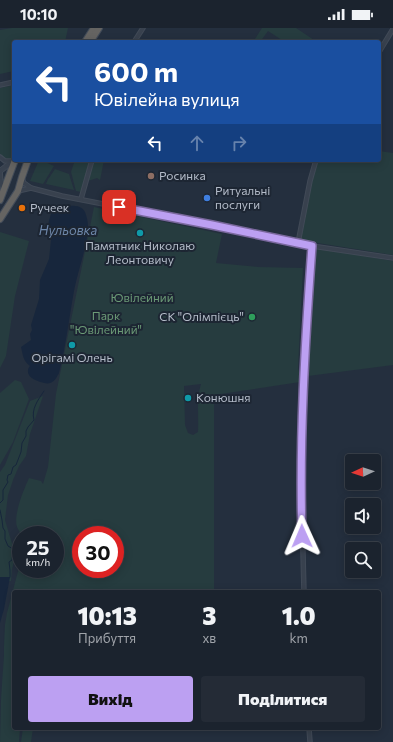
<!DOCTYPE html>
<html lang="uk">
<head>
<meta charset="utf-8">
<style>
	:root { --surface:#1b232e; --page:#242b36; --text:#f1f3f6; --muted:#a0a4aa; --line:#39404a; --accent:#bca0f2 }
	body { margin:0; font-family:Commissioner,sans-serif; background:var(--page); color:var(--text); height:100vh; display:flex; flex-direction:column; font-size:15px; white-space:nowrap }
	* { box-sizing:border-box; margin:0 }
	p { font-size:13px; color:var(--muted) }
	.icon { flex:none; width:22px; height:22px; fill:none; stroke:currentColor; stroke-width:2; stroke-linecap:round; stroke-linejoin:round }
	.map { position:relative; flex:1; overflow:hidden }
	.panel { position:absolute; left:12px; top:562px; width:369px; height:140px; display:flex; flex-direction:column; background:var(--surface); border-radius:4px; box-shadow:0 2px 10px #0003,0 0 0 1px var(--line) }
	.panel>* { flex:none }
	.guide { position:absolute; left:12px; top:12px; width:369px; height:122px; border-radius:4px; box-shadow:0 2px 10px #0003,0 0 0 1px var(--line); background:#1a4fa0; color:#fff; overflow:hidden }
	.needle { width:26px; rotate:267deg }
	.controls { position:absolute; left:345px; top:426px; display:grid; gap:8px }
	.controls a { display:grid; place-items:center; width:36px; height:36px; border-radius:4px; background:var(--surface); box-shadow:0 2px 10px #0003,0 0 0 1px var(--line); font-size:20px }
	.speed { position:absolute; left:12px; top:498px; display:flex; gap:8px; font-size:20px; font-weight:700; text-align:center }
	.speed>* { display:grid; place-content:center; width:52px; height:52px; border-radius:50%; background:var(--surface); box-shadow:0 2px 10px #0003,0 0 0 1px var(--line); line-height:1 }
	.speed small { font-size:10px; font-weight:400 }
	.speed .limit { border:6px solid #d22; background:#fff; color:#111 }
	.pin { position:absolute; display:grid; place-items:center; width:34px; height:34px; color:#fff; margin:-17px; border-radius:8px; box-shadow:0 2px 6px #0006 }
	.me { position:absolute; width:44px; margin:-22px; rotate:359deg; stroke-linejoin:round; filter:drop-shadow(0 0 3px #0008) }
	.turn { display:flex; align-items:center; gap:14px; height:84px; padding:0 16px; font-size:18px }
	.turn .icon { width:52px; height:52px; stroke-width:2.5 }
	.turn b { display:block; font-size:28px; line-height:34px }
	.lanes { display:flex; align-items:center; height:38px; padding:0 16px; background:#0003; justify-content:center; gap:20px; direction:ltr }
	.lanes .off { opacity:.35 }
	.eta { display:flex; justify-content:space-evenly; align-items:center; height:68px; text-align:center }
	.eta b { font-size:24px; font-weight:800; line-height:28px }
	.primary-button { display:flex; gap:8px; margin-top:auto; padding:8px 16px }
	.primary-button a { flex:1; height:46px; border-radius:4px; background:var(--accent); color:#111; font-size:16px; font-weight:800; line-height:46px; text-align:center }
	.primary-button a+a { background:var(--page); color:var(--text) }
	.status { display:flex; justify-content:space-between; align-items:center; height:28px; padding:0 20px; background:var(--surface); direction:ltr }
	.status svg { height:11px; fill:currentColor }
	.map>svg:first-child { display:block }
	.green { fill:#263c3f; fill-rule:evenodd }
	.water { fill:#17263c }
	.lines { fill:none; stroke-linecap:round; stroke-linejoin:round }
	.stream { stroke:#17263c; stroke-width:1 }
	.minor-casing { stroke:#414a57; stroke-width:5.5 }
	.tertiary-casing { stroke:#414a57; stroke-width:6 }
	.trunk-casing { stroke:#434c59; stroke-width:8 }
	.minor { stroke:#38414e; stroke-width:3.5 }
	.tertiary { stroke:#38414e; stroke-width:4.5 }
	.trunk { stroke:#656462; stroke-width:6 }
	.route-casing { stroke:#7a689d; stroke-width:10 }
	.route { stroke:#bca0f2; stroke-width:7 }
	.education-dot { fill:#8d6e63; stroke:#1d2633; stroke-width:1.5 }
	.shop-dot { fill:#3f7fe0; stroke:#1d2633; stroke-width:1.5 }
	.food-dot { fill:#e8710a; stroke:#1d2633; stroke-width:1.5 }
	.culture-dot { fill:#0f9aa8; stroke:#1d2633; stroke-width:1.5 }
	.leisure-dot { fill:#2e9e5b; stroke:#1d2633; stroke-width:1.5 }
	.labels { text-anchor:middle; stroke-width:4; stroke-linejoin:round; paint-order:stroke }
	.poi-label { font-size:12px; fill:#b4bcc9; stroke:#1d2633; text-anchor:start }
	.park-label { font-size:12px; fill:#6b9a76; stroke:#1d2633 }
	.water-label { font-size:13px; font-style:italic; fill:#6d86a8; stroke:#1d2633 }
</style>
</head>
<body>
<div class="status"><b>10:10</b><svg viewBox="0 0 49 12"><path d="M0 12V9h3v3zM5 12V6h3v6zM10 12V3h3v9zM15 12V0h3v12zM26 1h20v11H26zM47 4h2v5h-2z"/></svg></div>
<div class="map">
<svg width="393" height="714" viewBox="0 0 393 714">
	<rect width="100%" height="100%" fill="#242f3e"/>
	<g class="green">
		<path d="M12,0H68L65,14H14V43L0,46V2Z"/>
		<path d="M262,0H296L317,14H285L268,3L260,14H253Z"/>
		<path d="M14,57V128C10,136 4,132 0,126V60Z"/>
		<path d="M379,123L393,125V227L299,212L305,180L316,132H379Z"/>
		<path d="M39,132H41L54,138L43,156L30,153Z"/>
		<path d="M75,132H91L82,164L76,163L71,144Z"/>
		<path d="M94,132H104L100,152L97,150L88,153Z"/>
		<path d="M55,141L69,146L74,162L46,156L48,151L49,150Z"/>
		<path d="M94,179L222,206L216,235L258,239L303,240L298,340L300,347V354L214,367V564H14V700H20L19,714H0L1,672L4,627V618L5,597L7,585L21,532V541H55V507H22C20,504 18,502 17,499C13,487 24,461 29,450L41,453L43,456L48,439L56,366ZM201,356C196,371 199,389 198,404L193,407L188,405L185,397L184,358ZM81,507H115V541H81Z"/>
		<path d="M0,204L29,213L15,268L6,328L0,340Z"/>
		<path d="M317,220L393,233V337L308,348L316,222Z"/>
		<path d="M15,352L21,354L29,371L13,414L0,437V365Z"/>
		<path d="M43,368L30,406L26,428L19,438L13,452L8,467L5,492L13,519L15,530L12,541L11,553H0V444L5,437L30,373Z"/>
		<path d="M23,700H33L31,714H21Z"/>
	</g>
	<g class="water">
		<path d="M63,178C71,178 81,176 85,184C87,189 88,194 88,199C87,220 78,242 74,263C69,290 66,318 59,345C57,349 54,354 50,355C46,357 30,351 29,347C27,344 28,340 30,338C23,333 23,327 21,319L31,312L30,306L32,302L31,297L39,271L40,252L49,231L51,212C49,210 48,210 47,206C47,202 50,184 54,181C56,179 60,179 63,178Z"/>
		<path d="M0,549H10L4,581L0,595Z"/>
	</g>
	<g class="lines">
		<g class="stream">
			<path d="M0,475L3,472V462L8,454L7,452L8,447L11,446L13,439L16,437L21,424L22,415L26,408V403L28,399L34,392C31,381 38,372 44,363"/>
			<path d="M0,482L2,492L3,500L5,503V511L8,518L13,521V524L12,532L9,534L10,542V549"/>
		</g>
		<g class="minor-casing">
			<g id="minor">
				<path d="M134,14L143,0"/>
				<path d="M379,24L393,1"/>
				<path d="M0,57L14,54"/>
				<path d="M0,129L5,133H12"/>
				<path d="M0,142L1,155"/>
				<path d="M22,151L24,155L31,160"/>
				<path d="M18,163L31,160L62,168L212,197L312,218L393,230"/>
				<path d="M81,171L92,132"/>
				<path d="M298,215L310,153L316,132"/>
				<path d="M304,564C302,489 300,414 304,339C306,299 309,258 312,218"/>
				<path d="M309,700L310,714"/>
			</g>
		</g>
		<g class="tertiary-casing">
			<g id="tertiary">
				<path d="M0,143L13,133"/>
				<path d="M0,153L4,161"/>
			</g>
		</g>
		<g class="trunk-casing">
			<g id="trunk">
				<path d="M85,14L94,0"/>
				<path d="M90,14L99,0"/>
				<path d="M0,172L15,132"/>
				<path d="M0,191L18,163L22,149L28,132"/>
			</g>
		</g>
		<use href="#minor" class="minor"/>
		<use href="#tertiary" class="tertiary"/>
		<use href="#trunk" class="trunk"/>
	</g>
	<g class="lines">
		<g class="route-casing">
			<path id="route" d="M119,179L212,197L312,218C305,315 299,411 302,508"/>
		</g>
		<use href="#route" class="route"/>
	</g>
	<circle class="education-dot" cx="151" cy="148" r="4"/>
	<circle class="shop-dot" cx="207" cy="170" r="4"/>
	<circle class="food-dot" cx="22" cy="180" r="4"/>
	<g class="culture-dot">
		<circle cx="140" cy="205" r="4"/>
		<circle cx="72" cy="317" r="4"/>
		<circle cx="188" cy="370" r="4"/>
	</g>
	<circle class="leisure-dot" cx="252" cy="289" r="4"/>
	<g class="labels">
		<g class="poi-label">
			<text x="159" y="152">Росинка</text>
			<text x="215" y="167">Ритуальні<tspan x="215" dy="14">послуги</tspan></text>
			<text x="30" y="184">Ручеек</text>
			<text x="140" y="222" text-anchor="middle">Памятник Николаю<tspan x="140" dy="14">Леонтовичу</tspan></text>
			<text x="244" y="293" text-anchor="end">СК "Олімпієць"</text>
			<text x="72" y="334" text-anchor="middle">Орігамі Олень</text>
			<text x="196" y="374">Конюшня</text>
		</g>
		<g class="park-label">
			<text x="142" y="274">Ювілейний</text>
			<text x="106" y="292">Парк<tspan x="106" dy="14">"Ювілейний"</tspan></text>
		</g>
		<g class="water-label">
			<text x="68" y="207">Нульовка</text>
		</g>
	</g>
</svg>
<div class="controls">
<a><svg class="needle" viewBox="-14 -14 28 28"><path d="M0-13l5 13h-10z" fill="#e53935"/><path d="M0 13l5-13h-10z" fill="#a0a4aa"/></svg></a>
<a><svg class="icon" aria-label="sound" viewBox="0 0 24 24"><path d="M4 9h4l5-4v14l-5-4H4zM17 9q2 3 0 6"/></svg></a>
<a><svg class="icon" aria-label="search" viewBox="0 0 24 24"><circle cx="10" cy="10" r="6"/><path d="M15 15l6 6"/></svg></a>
</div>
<div class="speed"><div>25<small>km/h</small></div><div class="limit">30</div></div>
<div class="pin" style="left:119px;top:179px;background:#d93025"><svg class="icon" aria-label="arrive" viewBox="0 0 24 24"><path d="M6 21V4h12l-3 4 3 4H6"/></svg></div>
<svg class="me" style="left:302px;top:508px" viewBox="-20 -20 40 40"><path d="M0-17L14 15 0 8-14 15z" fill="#bca0f2" stroke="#fff" stroke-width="4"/></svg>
<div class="guide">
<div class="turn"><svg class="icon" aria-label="left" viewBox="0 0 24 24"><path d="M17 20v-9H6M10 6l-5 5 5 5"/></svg><div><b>600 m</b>Ювілейна вулиця</div></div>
<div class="lanes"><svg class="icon" aria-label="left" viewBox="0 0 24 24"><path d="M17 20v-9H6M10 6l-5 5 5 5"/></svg><svg class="icon off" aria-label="ahead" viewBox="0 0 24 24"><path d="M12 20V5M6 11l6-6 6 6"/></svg><svg class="icon off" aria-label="right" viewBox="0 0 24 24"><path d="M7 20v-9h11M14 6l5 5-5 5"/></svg></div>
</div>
<section class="panel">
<div class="eta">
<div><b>10:13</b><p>Прибуття</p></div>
<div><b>3</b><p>хв</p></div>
<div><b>1.0</b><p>km</p></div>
</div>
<div class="primary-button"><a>Вихід</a><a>Поділитися</a></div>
</section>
</div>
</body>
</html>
